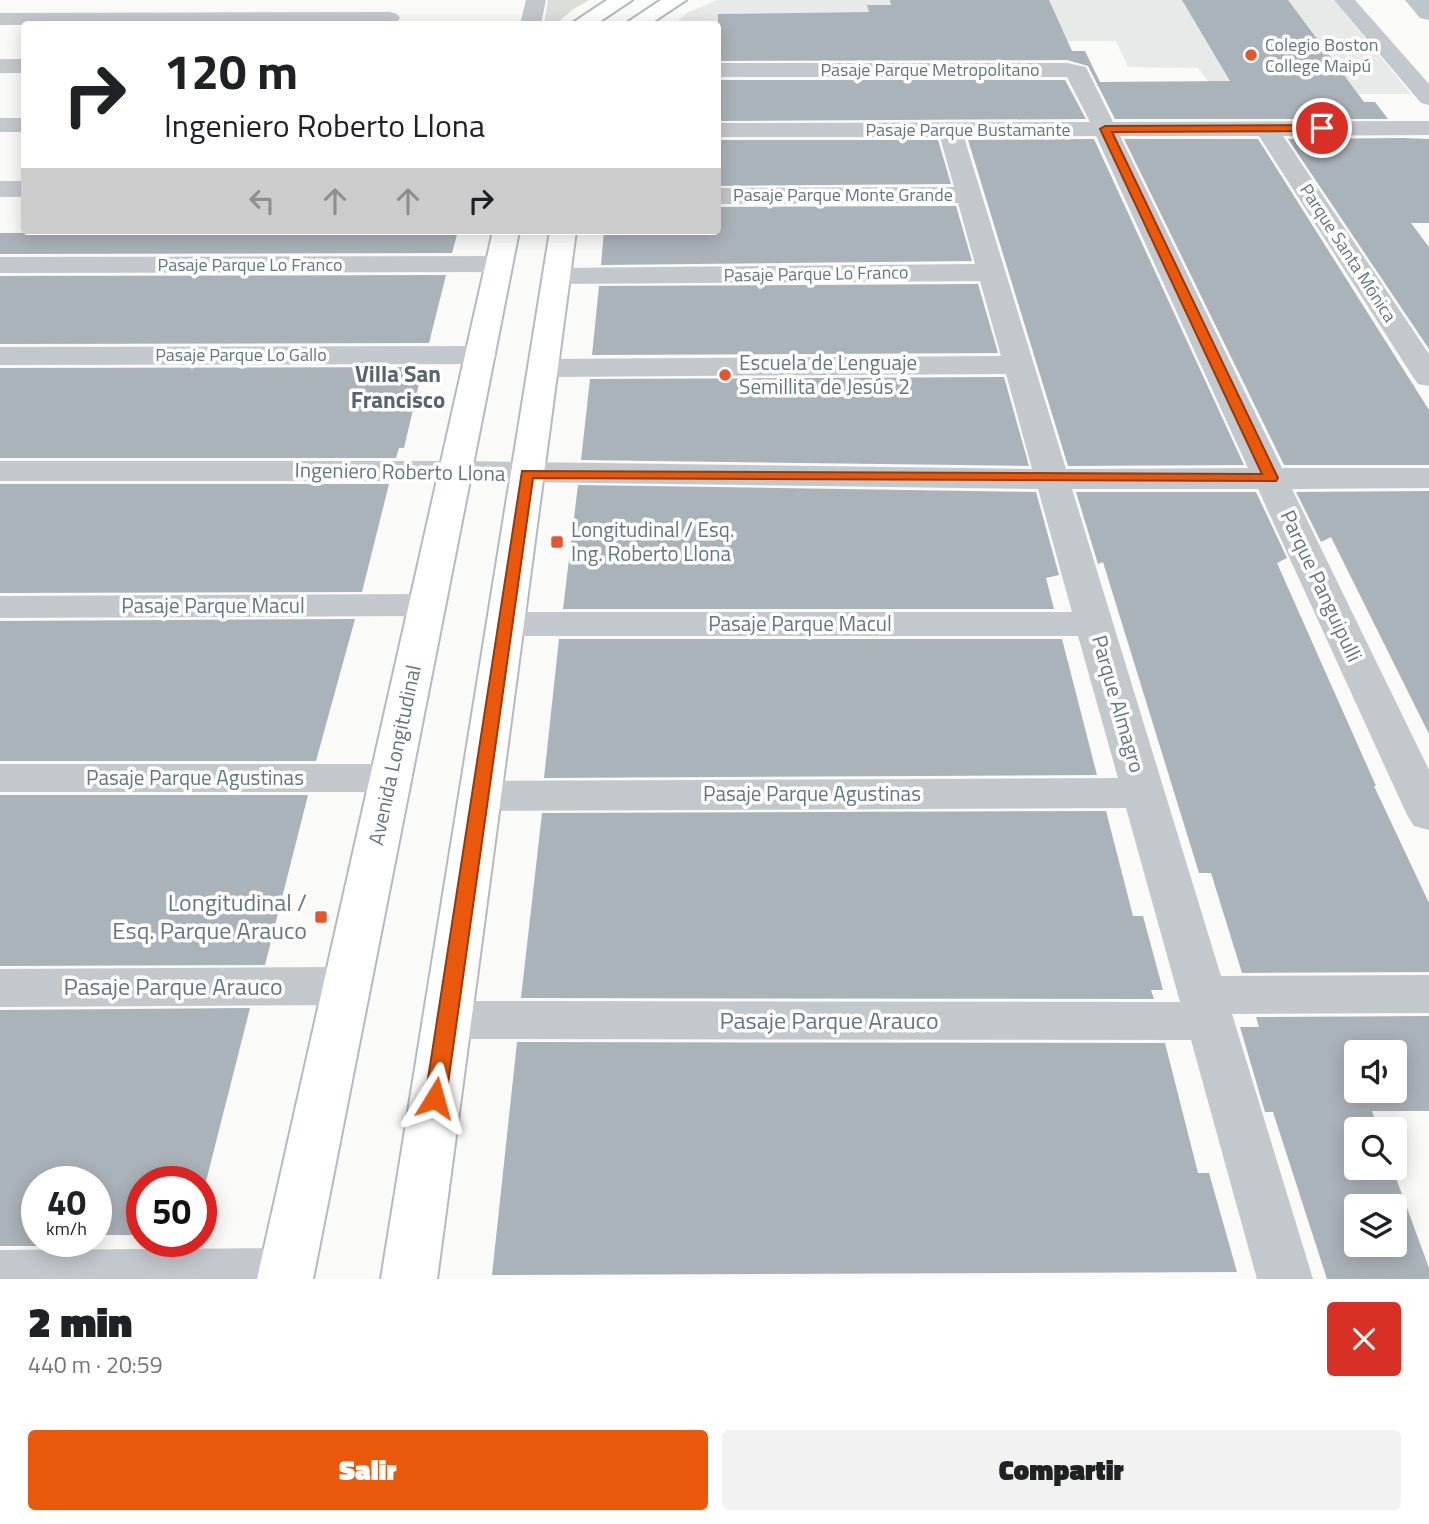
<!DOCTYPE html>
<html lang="es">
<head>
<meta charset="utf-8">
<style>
	:root { --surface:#fff; --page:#f2f2f2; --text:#202124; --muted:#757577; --accent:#ea580c }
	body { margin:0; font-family:"Titillium Web",sans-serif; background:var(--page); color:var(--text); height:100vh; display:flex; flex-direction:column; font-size:26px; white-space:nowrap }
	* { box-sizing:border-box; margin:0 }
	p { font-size:23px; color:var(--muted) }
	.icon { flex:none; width:38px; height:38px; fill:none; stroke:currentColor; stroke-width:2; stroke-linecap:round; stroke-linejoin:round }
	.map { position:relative; height:1279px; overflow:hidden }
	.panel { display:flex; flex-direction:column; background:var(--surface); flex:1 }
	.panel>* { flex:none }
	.hud { position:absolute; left:21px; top:21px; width:700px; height:214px; border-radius:7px; box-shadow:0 4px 18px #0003; background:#fff; color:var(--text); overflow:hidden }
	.buttons { position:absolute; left:1344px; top:1040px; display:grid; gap:14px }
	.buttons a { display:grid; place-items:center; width:63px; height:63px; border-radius:7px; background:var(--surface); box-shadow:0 4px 18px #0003; font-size:35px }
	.speed { position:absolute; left:21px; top:1166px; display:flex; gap:14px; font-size:35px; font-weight:700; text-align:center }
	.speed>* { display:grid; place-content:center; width:91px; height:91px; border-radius:50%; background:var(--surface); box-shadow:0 4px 18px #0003; line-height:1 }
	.speed small { font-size:18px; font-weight:400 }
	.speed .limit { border:10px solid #d22; background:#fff; color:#111 }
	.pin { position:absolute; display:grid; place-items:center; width:60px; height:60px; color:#fff; margin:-30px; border:4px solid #fff; border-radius:50%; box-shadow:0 2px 7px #0007 }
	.me { position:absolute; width:77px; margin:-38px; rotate:8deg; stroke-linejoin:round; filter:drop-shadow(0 0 5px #0008) }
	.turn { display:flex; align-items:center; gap:24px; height:147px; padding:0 28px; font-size:32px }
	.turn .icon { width:91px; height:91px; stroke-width:2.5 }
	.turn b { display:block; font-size:49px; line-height:60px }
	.lanes { display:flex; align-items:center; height:66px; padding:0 28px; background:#0003; justify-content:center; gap:35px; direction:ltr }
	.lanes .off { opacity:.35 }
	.round { display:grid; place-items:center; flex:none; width:74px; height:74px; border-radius:7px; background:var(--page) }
	.head { display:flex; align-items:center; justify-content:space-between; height:119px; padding:0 28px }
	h1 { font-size:42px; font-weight:800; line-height:52px }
	.action { display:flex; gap:14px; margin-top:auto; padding:14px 28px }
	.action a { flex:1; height:80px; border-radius:7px; background:var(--accent); color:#fff; font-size:28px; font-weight:800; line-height:80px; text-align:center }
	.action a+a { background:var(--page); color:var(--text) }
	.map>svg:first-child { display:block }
	.built { fill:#e8e9e9 }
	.green { fill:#dadfd7 }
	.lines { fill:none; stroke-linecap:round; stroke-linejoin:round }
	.canal { fill:#bbc7cb; fill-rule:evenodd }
	.building { fill:#aab3b9; fill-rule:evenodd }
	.major-casing { stroke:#b5babe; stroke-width:4 }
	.minor { fill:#c3c8cc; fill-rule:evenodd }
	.major { fill:#fff; fill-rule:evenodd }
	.route { fill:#ea580c; stroke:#983908; stroke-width:2 }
	.poi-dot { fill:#e4572e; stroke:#fff; stroke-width:2.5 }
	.labels { text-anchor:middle; stroke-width:7; stroke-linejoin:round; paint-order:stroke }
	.far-poi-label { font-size:18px; fill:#657683; stroke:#fff; text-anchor:start }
	.far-street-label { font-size:18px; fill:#657683; stroke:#fff }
	.poi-label { font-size:21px; fill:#657683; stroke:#fff; text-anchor:start }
	.street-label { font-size:21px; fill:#657683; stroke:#fff }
	.neighbourhood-label { font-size:23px; font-weight:bold; fill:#57646e; stroke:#fff }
	.near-poi-label { font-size:24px; fill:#657683; stroke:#fff; text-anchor:end }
	.near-street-label { font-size:24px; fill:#657683; stroke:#fff }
</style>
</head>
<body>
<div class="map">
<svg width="1429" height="1279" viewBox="0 0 1429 1279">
	<rect width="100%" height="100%" fill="#fafaf8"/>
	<path class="built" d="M717,0H1334L1411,94H1218L1198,68L1128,67L1116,41L718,42V24H674L687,13Z"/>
	<path class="green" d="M548,0H589L572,10L556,24H544Z"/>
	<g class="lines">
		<path class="canal" d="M1405,0H1429V20L1420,18Z"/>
	</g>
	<g class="building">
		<path d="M890,0H1049L1072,51H1085L1100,82L1230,81L1182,0H1288L1364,102H1375L1388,119H1115L1088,66L1067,60L718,61V14L869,12L867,5H891Z"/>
		<path d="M718,80H1065L1086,119L718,121Z"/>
		<path d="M1404,138L1429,139V223H1411L1429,247V349L1288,139Z"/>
		<path d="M1094,139L1244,465L1068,466L968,140Z"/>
		<path d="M1124,139H1258L1429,410V465H1284Z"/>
		<path d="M718,140H938L951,184L718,186Z"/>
		<path d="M718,207L956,206L972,261L601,265L604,231H718Z"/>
		<path d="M406,231H458L452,253L0,254V233Z"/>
		<path d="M446,275L429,343L0,344V276Z"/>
		<path d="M978,284L998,353L592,355L599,286Z"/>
		<path d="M423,367L404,448H399L396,458H0V368Z"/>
		<path d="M1004,377L1029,466L581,460L590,379Z"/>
		<path d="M0,484H389L362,592L0,593Z"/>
		<path d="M578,485L1036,492L1059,575L1046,578L1054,609H563Z"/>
		<path d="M1429,491V734L1331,537L1321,542L1296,492Z"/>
		<path d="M1076,492H1256L1287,558L1277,563L1376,786H1374L1429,903V972L1242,973L1211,873H1199L1103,562L1098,564Z"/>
		<path d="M355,619L316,761H0V621Z"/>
		<path d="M559,639H1062L1097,775L544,778Z"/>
		<path d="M0,795H308L265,965L0,966Z"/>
		<path d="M1106,811L1133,916H1143L1163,990H1151L1154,999L521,998L542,813Z"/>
		<path d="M250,1008L201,1201V1181H142V1235H96V1181H37V1241H42L40,1246H0V1010Z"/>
		<path d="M1429,1016V1111H1372L1378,1129H1356V1167H1392L1429,1268V1279H1327L1273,1112H1265L1240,1027H1259L1256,1017ZM1356,1052H1395V1090H1356ZM1356,1206H1395V1244H1356Z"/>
		<path d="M517,1042L1165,1043L1198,1173H1209L1237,1272L492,1275Z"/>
	</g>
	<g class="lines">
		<g class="major-casing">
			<g id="major">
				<path d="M607,0H632L596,24H571Z"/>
				<path d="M661,0H686L650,24H625Z"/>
				<path d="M493,231H519L313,1279H257Z"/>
				<path d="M550,231H576L437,1279H381Z"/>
			</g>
		</g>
		<g class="minor">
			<path d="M526,0H546L541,24H520Z"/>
			<path d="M1334,0H1355L1429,84V105L1421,103Z"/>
			<path d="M390,12L397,14L400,18L397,22L0,25V13Z"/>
			<rect x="0" y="59" width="24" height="14"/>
			<path d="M718,63H1067L1086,67L1113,122L1429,121V135L1283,136L1429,354V386L1418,384L1413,377L1259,136H1120L1282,468H1429V488L1292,489L1429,770V830L1414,826L1407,815L1258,489H1072L1221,976L1429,975V1013L1232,1014L1313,1279H1257L1191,1040L447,1039L430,1034L422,1020L430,1006L447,1001L1180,1002L1126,808L480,811L465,806L459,796L465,786L480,781L1118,778L1078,636H505L492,632L486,624L492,616L505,612H1072L1038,489L455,481H0V461H455L1032,469L1006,374L543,377L532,375L528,368L532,361L543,359L1001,356L980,281L556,284L546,282L542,276L546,270L556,268L975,264L958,203L718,204V188L954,187L940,137H718V123L1090,122L1067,77H718ZM1096,136L1248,468L1066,469L964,137Z"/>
			<rect x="0" y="118" width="24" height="14"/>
			<rect x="0" y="181" width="24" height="16"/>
			<path d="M499,256L509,258L513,264L509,270L499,272L0,273V257Z"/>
			<path d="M482,346L493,349L497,355L493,361L482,364L0,365V347Z"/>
			<path d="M427,594L440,597L446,605L440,613L427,616L0,618V596Z"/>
			<path d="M0,764H391L406,768L412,778L406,788L391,792H0Z"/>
			<path d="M346,967L363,973L370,986L363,999L346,1005L0,1007V969Z"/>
			<path d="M286,1248L306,1255L314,1273L311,1279H0V1250Z"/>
		</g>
		<use href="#major" class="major"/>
	</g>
	<path class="route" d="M1322,125L1326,126V131L1112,132L1278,478L1276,481L533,478L446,1098L443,1104L435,1107L428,1104L425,1098L522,471L1262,474L1100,129L1105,126Z"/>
	<g class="poi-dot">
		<circle cx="1251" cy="55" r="7"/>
		<circle cx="725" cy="375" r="7"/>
		<rect x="550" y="535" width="14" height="14" rx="3.5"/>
		<rect x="314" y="910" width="14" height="14" rx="3.5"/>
	</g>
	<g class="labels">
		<g class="far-poi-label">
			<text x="1265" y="51">Colegio Boston<tspan x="1265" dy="21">College Maipú</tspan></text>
		</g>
		<g class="far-street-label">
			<text x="930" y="76">Pasaje Parque Metropolitano</text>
			<text x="968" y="136">Pasaje Parque Bustamante</text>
			<text x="843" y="201">Pasaje Parque Monte Grande</text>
			<text transform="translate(1348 253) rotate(57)" y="6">Parque Santa Mónica</text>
			<text x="250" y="271">Pasaje Parque Lo Franco</text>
			<text transform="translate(816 274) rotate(-1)" y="6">Pasaje Parque Lo Franco</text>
			<text x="241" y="361">Pasaje Parque Lo Gallo</text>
		</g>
		<g class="poi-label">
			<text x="739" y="370">Escuela de Lenguaje<tspan x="739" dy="24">Semillita de Jesús 2</tspan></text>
			<text x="571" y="537">Longitudinal / Esq.<tspan x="571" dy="24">Ing. Roberto Llona</tspan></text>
		</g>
		<g class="street-label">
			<text transform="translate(400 472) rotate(1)" y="7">Ingeniero Roberto Llona</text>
			<text transform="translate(1321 586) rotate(65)" y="7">Parque Panguipulli</text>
			<text x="213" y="613">Pasaje Parque Macul</text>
			<text x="800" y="631">Pasaje Parque Macul</text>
			<text transform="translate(1118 704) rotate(74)" y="7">Parque Almagro</text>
			<text transform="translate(395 755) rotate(-78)" y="7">Avenida Longitudinal</text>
			<text x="195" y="785">Pasaje Parque Agustinas</text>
			<text x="812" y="801">Pasaje Parque Agustinas</text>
		</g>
		<g class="neighbourhood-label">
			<text x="398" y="382">Villa San<tspan x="398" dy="26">Francisco</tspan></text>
		</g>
		<g class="near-poi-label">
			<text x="307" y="911">Longitudinal /<tspan x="307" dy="28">Esq. Parque Arauco</tspan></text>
		</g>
		<g class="near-street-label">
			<text x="173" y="995">Pasaje Parque Arauco</text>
			<text x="829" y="1029">Pasaje Parque Arauco</text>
		</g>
	</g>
</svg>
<div class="buttons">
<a><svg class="icon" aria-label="sound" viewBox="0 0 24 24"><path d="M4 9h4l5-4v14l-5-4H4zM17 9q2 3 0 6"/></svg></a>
<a><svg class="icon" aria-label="search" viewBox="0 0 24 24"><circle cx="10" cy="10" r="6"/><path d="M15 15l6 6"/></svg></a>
<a><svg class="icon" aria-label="layers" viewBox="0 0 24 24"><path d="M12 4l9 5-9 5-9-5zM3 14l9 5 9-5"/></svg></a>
</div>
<div class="speed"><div>40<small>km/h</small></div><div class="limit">50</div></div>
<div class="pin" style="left:1322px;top:128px;background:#d93025"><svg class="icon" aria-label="arrive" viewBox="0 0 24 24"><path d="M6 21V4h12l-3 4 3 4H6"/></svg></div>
<svg class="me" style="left:435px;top:1098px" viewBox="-20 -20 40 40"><path d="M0-17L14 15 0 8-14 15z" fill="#ea580c" stroke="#fff" stroke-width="4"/></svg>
<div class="hud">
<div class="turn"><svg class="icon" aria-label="right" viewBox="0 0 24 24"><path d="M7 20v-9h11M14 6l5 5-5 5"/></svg><div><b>120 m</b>Ingeniero Roberto Llona</div></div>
<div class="lanes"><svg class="icon off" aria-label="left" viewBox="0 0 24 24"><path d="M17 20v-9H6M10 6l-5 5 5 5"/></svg><svg class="icon off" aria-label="ahead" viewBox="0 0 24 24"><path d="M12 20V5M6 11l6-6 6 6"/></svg><svg class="icon off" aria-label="ahead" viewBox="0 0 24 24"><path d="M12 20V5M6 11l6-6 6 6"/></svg><svg class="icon" aria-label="right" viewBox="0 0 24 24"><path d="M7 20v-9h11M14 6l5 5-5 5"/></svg></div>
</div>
</div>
<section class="panel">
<div class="head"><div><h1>2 min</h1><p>440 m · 20:59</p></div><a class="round" style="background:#d93025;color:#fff"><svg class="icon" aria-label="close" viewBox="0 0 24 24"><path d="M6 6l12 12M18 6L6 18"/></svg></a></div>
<div class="action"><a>Salir</a><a>Compartir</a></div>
</section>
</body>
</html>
